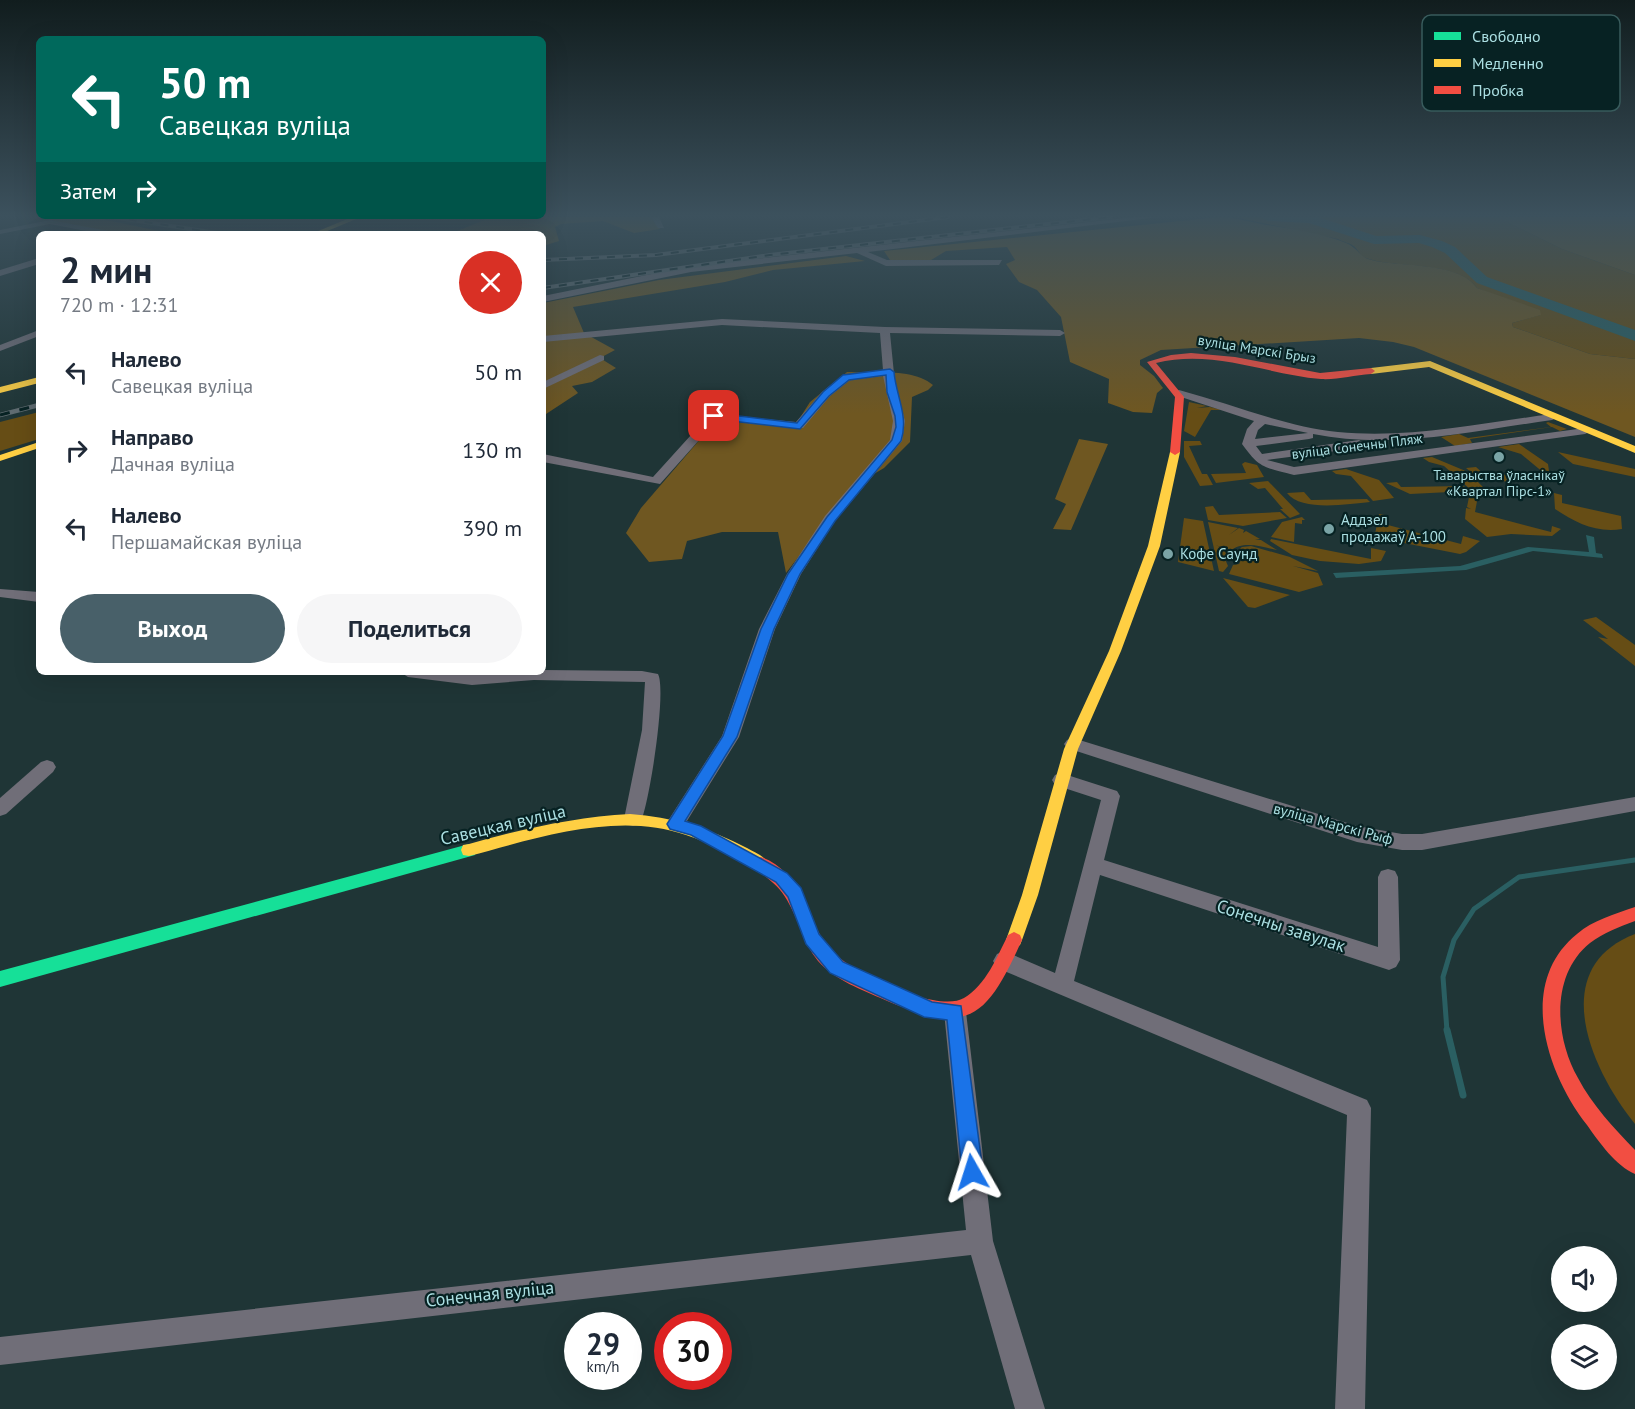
<!DOCTYPE html>
<html lang="ru">
<head>
<meta charset="utf-8">
<style>
	:root { --surface:#fff; --page:#f6f6f7; --text:#1f2937; --muted:#747a83; --accent:#486069 }
	body { margin:0; font-family:"PT Sans",sans-serif; background:var(--page); color:var(--text); height:100vh; display:flex; flex-direction:column; font-size:22px; white-space:nowrap }
	* { box-sizing:border-box; margin:0 }
	p { font-size:20px; color:var(--muted) }
	.icon { flex:none; width:33px; height:33px; fill:none; stroke:currentColor; stroke-width:2; stroke-linecap:round; stroke-linejoin:round }
	.map { position:relative; flex:1; overflow:hidden }
	.side { position:absolute; left:36px; top:231px; width:510px; height:444px; display:flex; flex-direction:column; background:var(--surface); border-radius:9px; box-shadow:0 6px 24px #0002 }
	.side>* { flex:none }
	.guide { position:absolute; left:36px; top:36px; width:510px; height:183px; border-radius:9px; box-shadow:0 6px 24px #0002; background:#00695c; color:#fff; overflow:hidden }
	.tools { position:absolute; left:1551px; top:1246px; display:grid; gap:12px }
	.tools a { display:grid; place-items:center; width:66px; height:66px; border-radius:50%; background:var(--surface); box-shadow:0 6px 24px #0002; font-size:30px }
	.speed { position:absolute; left:564px; top:1312px; display:flex; gap:12px; font-size:30px; font-weight:700; text-align:center }
	.speed>* { display:grid; place-content:center; width:78px; height:78px; border-radius:50%; background:var(--surface); box-shadow:0 6px 24px #0002; line-height:1 }
	.speed small { font-size:15px; font-weight:400 }
	.speed .limit { border:9px solid #d22; background:#fff; color:#111 }
	.pin { position:absolute; display:grid; place-items:center; width:51px; height:51px; color:#fff; margin:-26px; border-radius:12px; box-shadow:0 3px 9px #0006 }
	.me { position:absolute; width:66px; margin:-33px; rotate:354deg; stroke-linejoin:round; filter:drop-shadow(0 0 4px #0008) }
	.turn { display:flex; align-items:center; gap:21px; height:126px; padding:0 24px; font-size:27px }
	.turn .icon { width:78px; height:78px; stroke-width:2.5 }
	.turn b { display:block; font-size:42px; line-height:51px }
	.then { display:flex; align-items:center; height:57px; padding:0 24px; background:#0003; gap:12px; font-size:22px }
	.round { display:grid; place-items:center; flex:none; width:63px; height:63px; border-radius:32px; background:var(--page) }
	.summary { display:flex; align-items:center; justify-content:space-between; height:102px; padding:0 24px }
	h1 { font-size:36px; font-weight:600; line-height:45px }
	.button { display:flex; gap:12px; margin-top:auto; padding:12px 24px }
	.button a { flex:1; height:69px; border-radius:36px; background:var(--accent); color:#fff; font-size:24px; font-weight:600; line-height:69px; text-align:center }
	.button a+a { background:var(--page); color:var(--text) }
	ul { padding:0; list-style:none }
	li { display:flex; align-items:center; gap:18px; height:78px; padding:0 24px }
	li div { flex:1 }
	li b { display:block; font-size:22px }
	li em { font-style:normal }
	.map>svg:first-child { display:block }
	.green { fill:#664d15 }
	.forest { fill:#6f5721 }
	.water { fill:#2a5f62 }
	.lines { fill:none; stroke-linecap:round; stroke-linejoin:round }
	.stream-far1 { stroke:#2a5f62; stroke-width:5 }
	.stream { stroke:#2a5f62; stroke-width:7 }
	.river { fill:#2a5f62; fill-rule:evenodd }
	.street { fill:#706e78; fill-rule:evenodd }
	.fast { fill:#16e098; fill-rule:evenodd }
	.slow { fill:#ffcf43; fill-rule:evenodd }
	.jam { fill:#f24e42; fill-rule:evenodd }
	.rail-far1-casing { stroke:#606c71; stroke-width:4 }
	.rail-casing { stroke:#606c71; stroke-width:4.5 }
	.rail-far1 { stroke:#072223; stroke-width:2; stroke-dasharray:8; stroke-linecap:butt }
	.rail { stroke:#072223; stroke-width:3; stroke-dasharray:10; stroke-linecap:butt }
	.route { fill:#1a73e8; stroke:#114b97; stroke-width:1.5 }
	.poi-dot { fill:#7aa4a6; stroke:#072223; stroke-width:2 }
	.labels { text-anchor:middle; stroke-width:4.5; stroke-linejoin:round; paint-order:stroke }
	.far-street-label { font-size:14px; fill:#abdfe2; stroke:#072223 }
	.far-poi-label { font-size:14px; fill:#abdfe2; stroke:#072223 }
	.poi-label { font-size:15px; fill:#abdfe2; stroke:#072223; text-anchor:start }
	.street-label { font-size:15px; fill:#abdfe2; stroke:#072223 }
	.near-street-label { font-size:18px; fill:#abdfe2; stroke:#072223 }
	.key { fill:#072223; stroke:#385b5c; stroke-width:1.5 }
	.key-label { font-size:16px; fill:#abdfe2 }
</style>
</head>
<body>
<div class="map">
<svg width="1635" height="1409" viewBox="0 0 1635 1409">
	<rect width="100%" height="100%" fill="#1f3536"/>
	<g class="green">
		<path d="M1235,217H1497L1562,249L1635,275V359L1590,354L1513,327L1512,323L1540,315L1477,288C1459,261 1396,268 1369,259C1361,257 1360,253 1355,247C1351,243 1343,242 1338,239Z"/>
		<path d="M1189,402L1207,406L1197,408L1210,407L1222,410H1211L1195,437L1184,431Z"/>
		<path d="M39,412V439L0,451V422Z"/>
		<path d="M1548,422L1567,429L1560,431L1552,427L1470,439L1472,443L1455,446L1441,437L1459,434L1468,438L1551,427L1546,423Z"/>
		<path d="M1184,441H1200L1202,445L1189,446L1202,474H1207L1213,485L1200,486L1184,457Z"/>
		<path d="M1519,444L1548,464L1550,478L1521,454L1498,447Z"/>
		<path d="M1558,452L1635,469V477L1573,464Z"/>
		<path d="M1432,457L1468,472L1483,487L1471,490L1444,466L1429,462L1423,458Z"/>
		<path d="M1245,462L1257,465L1264,477L1216,483L1211,474L1246,473L1242,464Z"/>
		<path d="M1476,467L1485,475L1541,474L1547,479C1521,480 1487,488 1466,468Z"/>
		<path d="M1346,469L1379,480L1394,498L1373,501L1351,476L1336,474L1332,471Z"/>
		<path d="M1268,481L1300,514L1290,518L1280,509H1283L1265,488L1258,489L1249,483Z"/>
		<path d="M1397,482L1401,487L1464,486L1470,491L1410,494L1386,483Z"/>
		<path d="M1485,489L1489,495L1478,496L1475,512L1551,532L1552,526L1561,529L1552,536L1511,534L1487,537L1465,519L1466,508L1471,509L1467,507L1470,492Z"/>
		<path d="M1304,492L1311,500L1367,499L1370,502C1348,504 1301,512 1287,493Z"/>
		<path d="M1554,493L1562,495V503L1621,516L1622,529C1596,533 1576,523 1555,509Z"/>
		<path d="M1213,506L1219,515L1280,512L1287,518L1243,526L1208,520L1205,507Z"/>
		<path d="M1379,514L1385,515L1384,524L1461,544L1463,536L1480,541L1466,552L1460,554L1399,542L1388,544L1375,534Z"/>
		<path d="M1302,517L1305,520H1302V524L1295,523L1294,542L1271,537L1282,522Z"/>
		<path d="M1184,518L1203,521L1214,571L1178,562Z"/>
		<path d="M1208,522L1238,528L1229,535L1239,528L1244,530L1243,533L1246,531L1260,539L1255,540H1261L1277,550C1261,547 1244,540 1230,551L1216,545L1229,552L1225,559L1228,566L1223,572L1219,571Z"/>
		<path d="M1271,539L1371,559V548L1386,551L1381,561L1359,564L1320,561L1292,555L1270,541Z"/>
		<path d="M1251,546L1290,557L1318,571L1293,566L1318,573L1323,585L1299,592L1229,574L1233,565L1239,564L1241,560L1234,553L1242,547Z"/>
		<path d="M1223,578L1290,595L1255,608L1248,607Z"/>
		<path d="M1596,617L1635,645V666L1598,637L1608,639L1583,620Z"/>
		<path d="M1635,934V1124C1591,1070 1546,968 1635,934Z"/>
	</g>
	<g class="forest">
		<path d="M51,217H92L159,231C131,242 79,225 49,220Z"/>
		<path d="M492,217H651L660,229L634,233L603,221L561,224L555,227L559,241L543,246V234H450Z"/>
		<path d="M1220,217C1234,217 1246,221 1261,224C1290,229 1319,232 1346,243C1356,247 1359,255 1368,259C1396,268 1458,260 1477,288L1540,310L1541,315L1512,323L1513,327L1590,354L1635,359V437L1414,347L1393,342L1359,338L1161,350L1140,360V365L1154,376L1163,388L1157,393L1152,413L1133,412L1108,403L1109,379L1070,362L1061,317L1037,290L1019,282L1006,264L1015,260L1007,247L946,251L931,260H890L884,251Z"/>
		<path d="M1497,217H1635V275L1562,249Z"/>
		<path d="M846,256L865,261L773,270L725,282L573,307L584,333L615,350L600,358L616,368L592,382L572,386L578,393L543,416V303L659,280Z"/>
		<path d="M847,372C872,373 913,368 933,385L928,390L912,397L910,442L884,468L852,487L786,573L778,532H722L687,541L682,559L649,562L626,533L641,508L702,437L717,439L732,420L796,424L810,402Z"/>
		<path d="M1079,439L1108,444L1071,530L1053,529L1066,504L1055,499Z"/>
	</g>
	<path class="water" d="M1586,535L1594,537L1596,553L1602,554L1603,558L1533,551L1466,570L1336,578L1333,573L1460,566L1528,547L1589,552Z"/>
	<g class="lines">
		<path class="stream-far1" d="M1447,1031L1443,977L1454,940L1474,909L1519,877L1635,860"/>
		<path class="stream" d="M1447,1030L1463,1095"/>
		<path class="river" d="M1261,217H1318L1376,236L1420,235L1442,241L1455,247L1487,277L1635,330V341L1477,283L1445,253L1432,247L1419,243L1374,244L1309,223L1268,221Z"/>
		<g class="street">
			<path d="M651,217H659L664,228H658Z"/>
			<path d="M1134,217H1159L868,252L887,260H1002L999,265L886,266L857,253L691,272L543,302V296L691,266Z"/>
			<path d="M50,220L114,232L118,234H101L50,224L0,234V230Z"/>
			<path d="M39,258V264L0,276V270Z"/>
			<path d="M722,319L885,327L1060,330L1065,333L1060,336L890,333L895,384L905,421L902,441L835,521L801,574L775,629L739,737L682,829L675,831L668,829L666,824L722,736L759,629L787,574L825,516L890,440L893,421L883,376L850,380L830,396L803,428L717,420L660,484L543,462V454L653,477L710,414L796,422L822,392L843,375L883,370L880,333L722,325L543,342V336Z"/>
			<path d="M39,330V336L0,351V345Z"/>
			<path d="M600,355L604,356V360L543,389V382Z"/>
			<path d="M1179,390C1232,404 1283,426 1338,432C1409,439 1482,423 1552,414L1558,417L1552,420C1473,431 1392,450 1313,434V438L1309,439L1256,446L1262,454L1359,440L1365,444L1359,448L1267,460L1294,467L1585,428L1591,431L1585,434L1294,475C1264,467 1260,469 1242,444L1247,429L1254,421L1175,395L1174,393ZM1265,424L1308,433L1255,439L1258,430Z"/>
			<path d="M0,589L39,592V602L0,597Z"/>
			<path d="M543,670L642,671L658,674C667,691 649,806 640,824L633,826L626,824L624,819L642,730L645,682L534,680L472,685L408,677L400,672H543Z"/>
			<path d="M1073,738L1357,826L1402,834H1422L1635,797V811L1422,850H1402L1357,842L1067,748L1064,744L1067,740Z"/>
			<path d="M47,760L53,762L56,767L53,772L6,814L0,816V798L41,762Z"/>
			<path d="M1061,773L1117,791L1120,796L1104,860L1378,947V877L1381,871L1388,869L1395,871L1398,877L1400,960L1396,967L1389,970L1100,875L1074,981L1367,1100L1371,1108L1365,1409H1335L1347,1115L997,968L993,961L997,954L1004,951L1055,973L1101,800L1055,785L1052,780L1055,775Z"/>
			<path d="M955,1002L963,1005L966,1012L993,1241L1045,1409H1015L971,1255L0,1365V1337L966,1230L944,1012L947,1005Z"/>
		</g>
		<path class="fast" d="M469,844L475,845L477,850L475,855L0,987V971Z"/>
		<g class="slow">
			<path d="M352,217H361L320,234H311Z"/>
			<path d="M1430,361L1635,446V453L1429,367L1371,374L1367,371L1371,368Z"/>
			<path d="M39,377V383L0,393V387Z"/>
			<path d="M39,442V448L0,461V455Z"/>
			<path d="M1175,449L1180,452L1160,546L1121,651L1078,749L1038,895L1022,940L1020,945L1014,948L1008,945L1006,940L1022,895L1064,749L1109,651L1148,546L1170,452Z"/>
			<path d="M630,814C672,817 709,828 747,848C754,852 765,856 769,864L767,869L761,871C736,862 713,843 686,835C617,811 537,838 469,856L463,855L461,850L463,845L469,844C522,829 575,817 630,814Z"/>
		</g>
		<g class="jam">
			<path d="M1191,353L1235,357L1320,373L1371,368L1375,371L1371,374C1354,375 1337,380 1321,379C1265,374 1213,349 1156,363L1184,397L1180,452L1175,455L1170,452L1175,397L1147,362L1171,355Z"/>
			<path d="M761,857C803,872 805,921 831,950C850,972 937,1014 964,998C986,985 997,957 1008,935L1014,932L1020,935L1022,940C986,1019 969,1036 885,1000C862,990 835,980 818,961C803,943 799,920 787,900C780,887 768,878 755,869L753,864L755,859Z"/>
			<path d="M1635,907V921C1619,927 1603,933 1590,943C1550,975 1555,1038 1578,1078C1592,1105 1614,1128 1635,1150V1174C1616,1166 1599,1142 1587,1125C1547,1074 1516,983 1577,934C1593,920 1615,914 1635,907Z"/>
		</g>
		<g class="rail-far1-casing">
			<g id="rail-far1">
				<path d="M113,217L223,234"/>
				<path d="M543,260L656,255L948,217"/>
				<path d="M543,288L770,255L1111,217"/>
			</g>
		</g>
		<g class="rail-casing">
			<path id="rail" d="M0,415L39,405"/>
		</g>
		<use href="#rail-far1" class="rail-far1"/>
		<use href="#rail" class="rail"/>
	</g>
	<linearGradient id="sky" x2="0" y2="1"><stop stop-color="#111d1e"/><stop offset="0.52" stop-color="#3c515d"/><stop offset="1" stop-color="#3c515d" stop-opacity="0"/></linearGradient>
	<rect width="1635" height="414" fill="url(#sky)"/>
	<path class="route" d="M890,369L894,372C896,396 909,416 901,441L835,521L800,574L774,629L737,737L685,821L701,826L787,873L801,888L819,934L843,962L932,1002L961,1006L983,1172L980,1179L972,1182L965,1179L962,1172L947,1020L924,1017L830,973L806,944L788,897L776,882L691,835L670,829L667,824L723,736L761,629L788,574L827,517L892,440L896,427L895,416L887,392L886,375L849,380L829,396L800,429L714,419L710,416L714,413L797,423L823,392L843,375Z"/>
	<g class="poi-dot">
		<circle cx="1499" cy="457" r="6"/>
		<circle cx="1329" cy="529" r="6"/>
		<circle cx="1168" cy="554" r="6"/>
	</g>
	<g class="labels">
		<g class="far-street-label">
			<text transform="translate(1257 349) rotate(9)" y="5">вуліца Марскі Брыз</text>
			<text transform="translate(1357 446) rotate(-7)" y="5">вуліца Сонечны Пляж</text>
		</g>
		<g class="far-poi-label">
			<text x="1499" y="480">Таварыства ўласнікаў<tspan x="1499" dy="16">«Квартал Пірс-1»</tspan></text>
		</g>
		<g class="poi-label">
			<text x="1341" y="525">Аддзел<tspan x="1341" dy="17">продажаў А-100</tspan></text>
			<text x="1180" y="559">Кофе Саунд</text>
		</g>
		<g class="street-label">
			<text transform="translate(1333 824) rotate(15)" y="5">вуліца Марскі Рыф</text>
		</g>
		<g class="near-street-label">
			<text transform="translate(503 825) rotate(-13)" y="6">Савецкая вуліца</text>
			<text transform="translate(1281 926) rotate(18)" y="6">Сонечны завулак</text>
			<text transform="translate(490 1294) rotate(-6)" y="6">Сонечная вуліца</text>
		</g>
	</g>
	<rect x="1422" y="15" width="198" height="96" rx="9" class="key"/>
	<rect x="1434" y="32" width="27" height="8" fill="#16e098"/>
	<rect x="1434" y="59" width="27" height="8" fill="#ffcf43"/>
	<rect x="1434" y="86" width="27" height="8" fill="#f24e42"/>
	<g class="key-label">
		<text x="1472" y="42">Свободно</text>
		<text x="1472" y="69">Медленно</text>
		<text x="1472" y="96">Пробка</text>
	</g>
</svg>
<div class="tools">
<a><svg class="icon" aria-label="sound" viewBox="0 0 24 24"><path d="M4 9h4l5-4v14l-5-4H4zM17 9q2 3 0 6"/></svg></a>
<a><svg class="icon" aria-label="layers" viewBox="0 0 24 24"><path d="M12 4l9 5-9 5-9-5zM3 14l9 5 9-5"/></svg></a>
</div>
<div class="speed"><div>29<small>km/h</small></div><div class="limit">30</div></div>
<div class="pin" style="left:714px;top:416px;background:#d93025"><svg class="icon" aria-label="arrive" viewBox="0 0 24 24"><path d="M6 21V4h12l-3 4 3 4H6"/></svg></div>
<svg class="me" style="left:972px;top:1172px" viewBox="-20 -20 40 40"><path d="M0-17L14 15 0 8-14 15z" fill="#1a73e8" stroke="#fff" stroke-width="4"/></svg>
<div class="guide">
<div class="turn"><svg class="icon" aria-label="left" viewBox="0 0 24 24"><path d="M17 20v-9H6M10 6l-5 5 5 5"/></svg><div><b>50 m</b>Савецкая вуліца</div></div>
<div class="then">Затем<svg class="icon" aria-label="right" viewBox="0 0 24 24"><path d="M7 20v-9h11M14 6l5 5-5 5"/></svg></div>
</div>
<section class="side">
<div class="summary"><div><h1>2 мин</h1><p>720 m · 12:31</p></div><a class="round" style="background:#d93025;color:#fff"><svg class="icon" aria-label="close" viewBox="0 0 24 24"><path d="M6 6l12 12M18 6L6 18"/></svg></a></div>
<ul>
<li><svg class="icon" aria-label="left" viewBox="0 0 24 24"><path d="M17 20v-9H6M10 6l-5 5 5 5"/></svg><div><b>Налево</b><p>Савецкая вуліца</p></div><em>50 m</em></li>
<li><svg class="icon" aria-label="right" viewBox="0 0 24 24"><path d="M7 20v-9h11M14 6l5 5-5 5"/></svg><div><b>Направо</b><p>Дачная вуліца</p></div><em>130 m</em></li>
<li><svg class="icon" aria-label="left" viewBox="0 0 24 24"><path d="M17 20v-9H6M10 6l-5 5 5 5"/></svg><div><b>Налево</b><p>Першамайская вуліца</p></div><em>390 m</em></li>
</ul>
<div class="button"><a>Выход</a><a>Поделиться</a></div>
</section>
</div>
</body>
</html>
